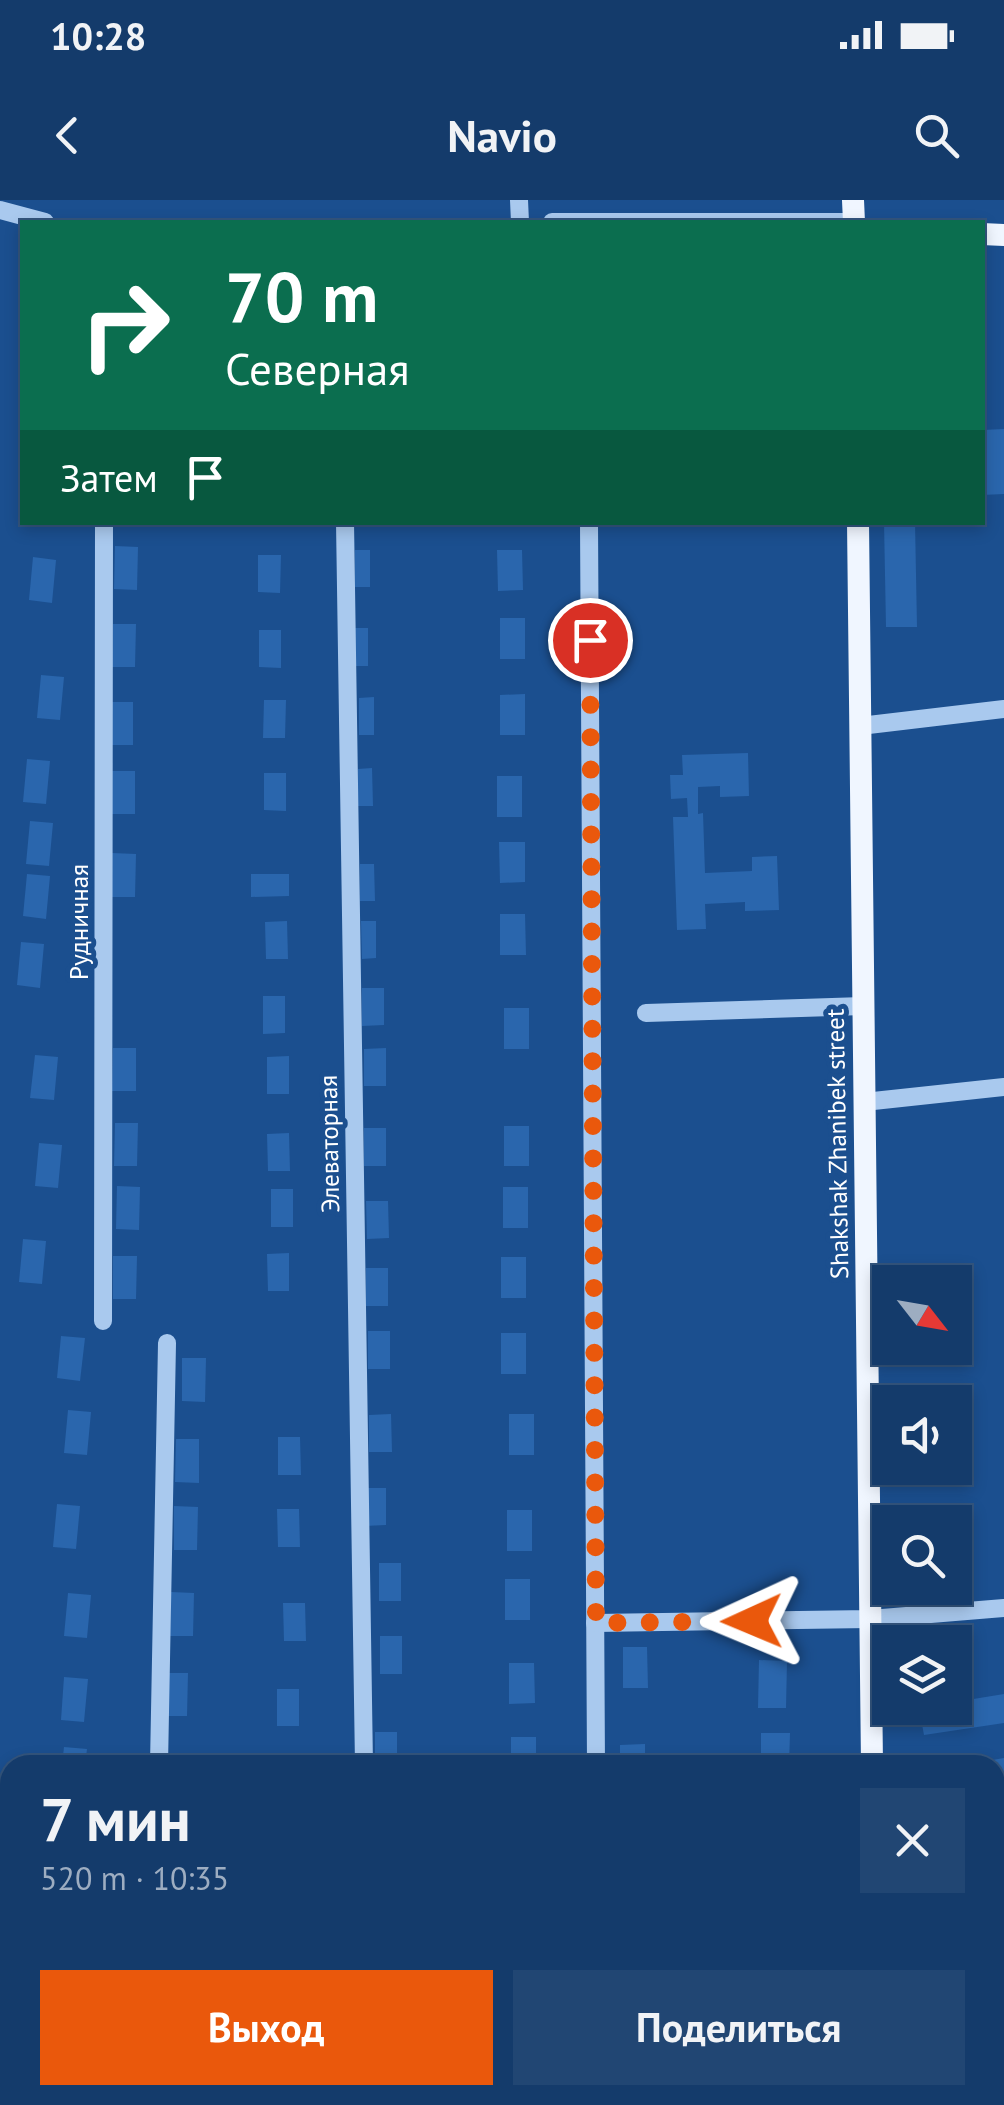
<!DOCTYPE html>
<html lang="ru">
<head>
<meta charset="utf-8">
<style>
	:root { --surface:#143b6b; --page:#214673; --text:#f1f3f6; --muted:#9dadc1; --line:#33557e; --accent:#ea580c }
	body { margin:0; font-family:"PT Sans",sans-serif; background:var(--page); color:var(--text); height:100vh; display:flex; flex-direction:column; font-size:38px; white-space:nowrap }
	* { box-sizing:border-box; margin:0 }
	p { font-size:32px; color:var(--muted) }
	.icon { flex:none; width:55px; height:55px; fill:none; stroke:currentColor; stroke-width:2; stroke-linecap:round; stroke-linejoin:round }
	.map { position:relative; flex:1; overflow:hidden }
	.side { position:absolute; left:0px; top:1555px; width:1005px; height:350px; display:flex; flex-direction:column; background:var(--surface); border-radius:30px 30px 0 0; box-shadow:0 5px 15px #0003,0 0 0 2px var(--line) }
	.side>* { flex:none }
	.guide { position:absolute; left:20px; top:20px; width:965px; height:305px; border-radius:0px; box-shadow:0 5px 15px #0003,0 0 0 2px var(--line); background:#0b6e4f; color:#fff; overflow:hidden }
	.needle { width:65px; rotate:121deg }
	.controls { position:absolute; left:872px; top:1065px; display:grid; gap:20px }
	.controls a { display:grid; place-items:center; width:100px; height:100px; border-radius:0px; background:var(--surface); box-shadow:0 5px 15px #0003,0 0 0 2px var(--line); font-size:50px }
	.pin { position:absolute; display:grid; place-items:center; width:85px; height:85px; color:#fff; margin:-42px; border:5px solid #fff; border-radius:50%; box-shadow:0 2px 10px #0007 }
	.me { position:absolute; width:110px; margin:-55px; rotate:269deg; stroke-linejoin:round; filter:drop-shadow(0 0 8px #0008) }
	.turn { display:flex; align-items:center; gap:35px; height:210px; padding:0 40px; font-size:45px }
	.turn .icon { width:130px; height:130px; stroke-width:2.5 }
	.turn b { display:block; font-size:70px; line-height:85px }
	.then { display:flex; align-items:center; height:95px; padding:0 40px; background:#0003; gap:20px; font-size:38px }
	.round { display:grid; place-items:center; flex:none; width:105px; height:105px; border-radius:0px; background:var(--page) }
	.head { display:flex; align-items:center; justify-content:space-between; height:170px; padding:0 40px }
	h1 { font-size:60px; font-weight:800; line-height:75px }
	.action { display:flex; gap:20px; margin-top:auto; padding:20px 40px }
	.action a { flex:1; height:115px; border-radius:0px; background:var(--accent); color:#fff; font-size:40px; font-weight:800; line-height:115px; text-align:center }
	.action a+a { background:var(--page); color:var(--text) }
	.status { display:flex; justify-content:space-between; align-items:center; height:70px; padding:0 50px; background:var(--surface); direction:ltr }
	.status svg { height:28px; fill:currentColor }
	header { display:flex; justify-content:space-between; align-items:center; height:130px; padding:0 40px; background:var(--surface); font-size:45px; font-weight:800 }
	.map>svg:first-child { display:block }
	.building { fill:#2a66ad }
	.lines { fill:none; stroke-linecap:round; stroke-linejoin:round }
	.minor { stroke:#a9c9ee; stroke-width:18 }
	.major { stroke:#f0f6ff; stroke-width:22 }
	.route { stroke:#ea580c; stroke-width:18; stroke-dasharray:0 32.4 }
	.labels { text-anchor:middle; stroke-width:10; stroke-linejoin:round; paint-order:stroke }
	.street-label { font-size:25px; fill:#fff; stroke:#1b4f8f }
</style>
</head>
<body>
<div class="status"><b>10:28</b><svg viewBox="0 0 49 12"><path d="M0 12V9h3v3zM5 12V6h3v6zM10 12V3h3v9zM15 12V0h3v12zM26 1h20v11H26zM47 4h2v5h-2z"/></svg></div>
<header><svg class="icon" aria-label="back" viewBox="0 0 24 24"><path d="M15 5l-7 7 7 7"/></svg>Navio<svg class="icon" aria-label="search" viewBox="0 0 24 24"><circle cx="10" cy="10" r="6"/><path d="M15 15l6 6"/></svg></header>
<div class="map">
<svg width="1004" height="1905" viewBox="0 0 1004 1905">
	<rect width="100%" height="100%" fill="#1b4f8f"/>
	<g class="building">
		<path d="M1004,229V294L982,295V230Z"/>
		<path d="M884,322H915L917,427H886Z"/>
		<path d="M115,346L138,347L137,390L114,389Z"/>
		<rect x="355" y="350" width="15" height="37"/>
		<path d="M497,350H522L523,390L498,391Z"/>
		<path d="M258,355H281L280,393L258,392Z"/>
		<path d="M33,357L56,360L52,403L29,400Z"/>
		<rect x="500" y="418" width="25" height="41"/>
		<path d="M113,424H136L135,467H112Z"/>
		<path d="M353,428H368V466H354Z"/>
		<path d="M259,430H281V468L259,467Z"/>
		<path d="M41,475L64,477L60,520L37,518Z"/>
		<path d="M525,494V535H500V495Z"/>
		<path d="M374,497V535H359V498Z"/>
		<path d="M264,500H286L285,538H263Z"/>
		<rect x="110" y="502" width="23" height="43"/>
		<path d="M748,553L749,596L720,597V586L698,587V614L703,613L705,673L752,671V657L777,656L779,710L745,711V702L705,704L706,729L677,730L673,617H688L687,598L671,599L670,575H683L682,555Z"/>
		<path d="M27,559L50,561L46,604L23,602Z"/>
		<path d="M372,568L373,606H358V569Z"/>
		<path d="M112,571H135V614H111Z"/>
		<path d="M264,573H286V611L264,610Z"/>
		<rect x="497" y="576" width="25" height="41"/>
		<path d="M30,621L53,623L49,666L26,664Z"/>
		<path d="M499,642H525V682L500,683Z"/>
		<path d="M112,653L136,654L135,697H112Z"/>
		<path d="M360,664H374L375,701H360Z"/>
		<path d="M27,674L50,676L46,719L23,716Z"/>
		<path d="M251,674H289V696L251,697Z"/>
		<path d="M500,714H525L526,755H500Z"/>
		<path d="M287,721L288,759H266L265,722Z"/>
		<path d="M361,721H376V758L362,759Z"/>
		<path d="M21,742L44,744L40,788L17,785Z"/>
		<path d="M362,788H384V825L362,826Z"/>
		<path d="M263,796H285V833L263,834Z"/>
		<rect x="504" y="808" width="25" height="41"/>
		<path d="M113,848H136V891H112Z"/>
		<path d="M386,848V886H364V849Z"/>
		<path d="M35,855L58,857L54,900L30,898Z"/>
		<path d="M289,856V894H267V857Z"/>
		<path d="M115,923H138L137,966H114Z"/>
		<rect x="504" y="926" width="25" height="40"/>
		<rect x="364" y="928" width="22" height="38"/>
		<path d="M289,933L290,971H268L267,934Z"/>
		<path d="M39,943L62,945L58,988L35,986Z"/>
		<path d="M117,986L140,987L139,1030L116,1029Z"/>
		<rect x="503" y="987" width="25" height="41"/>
		<rect x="271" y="989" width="22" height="38"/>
		<path d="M366,1001H388L389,1038L367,1039Z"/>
		<path d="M23,1039L46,1041L42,1084L19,1082Z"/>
		<path d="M289,1053V1091H268L267,1054Z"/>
		<path d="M113,1056H137L136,1099H113Z"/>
		<rect x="501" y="1057" width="25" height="41"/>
		<rect x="366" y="1068" width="22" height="38"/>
		<rect x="368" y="1131" width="22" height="38"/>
		<rect x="501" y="1133" width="25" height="41"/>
		<path d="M61,1136L85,1138L80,1181L57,1178Z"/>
		<path d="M182,1158H206L205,1202L182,1201Z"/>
		<path d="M68,1210L91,1212L87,1255L64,1253Z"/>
		<path d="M391,1214L392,1252H369V1215Z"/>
		<rect x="509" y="1214" width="25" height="41"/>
		<path d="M278,1237H300L301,1275H278Z"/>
		<path d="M176,1239H199V1283L175,1282Z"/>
		<path d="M364,1288H386V1325L364,1326Z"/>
		<path d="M57,1304L80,1306L76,1349L53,1347Z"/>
		<path d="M174,1306L198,1307L197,1350H174Z"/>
		<path d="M277,1309H299L300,1347H278Z"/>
		<rect x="507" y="1310" width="25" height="41"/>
		<rect x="379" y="1363" width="22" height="38"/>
		<rect x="505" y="1379" width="25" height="41"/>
		<path d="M171,1392L194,1393L193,1436H170Z"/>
		<path d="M68,1393L91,1395L87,1438L64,1436Z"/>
		<path d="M283,1403H305L306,1441H284Z"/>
		<rect x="380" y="1436" width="22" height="38"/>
		<path d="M623,1447H647L648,1488H623Z"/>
		<path d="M759,1460L787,1461L786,1508H758Z"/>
		<path d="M509,1463H534L535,1503L509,1504Z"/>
		<path d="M165,1473H188L187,1516H164Z"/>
		<path d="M64,1477L88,1479L84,1522L61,1520Z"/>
		<rect x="277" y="1489" width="22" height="37"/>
		<path d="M1004,1494V1523L924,1535L919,1508H955V1502Z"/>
		<rect x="375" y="1532" width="22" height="33"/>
		<path d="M761,1533H790L789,1565H761Z"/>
		<rect x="511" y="1537" width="25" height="28"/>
		<path d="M645,1544V1565H620V1545Z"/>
		<path d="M64,1547L87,1549L85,1565H62Z"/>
		<path d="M1004,1558V1588L995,1590V1565H975V1563Z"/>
		<path d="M1004,1805V1835L995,1837V1807Z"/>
		<path d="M10,1807V1837H0V1808Z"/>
		<path d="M1004,1881V1899L967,1905H917V1895H995V1882Z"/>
	</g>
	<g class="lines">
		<g class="minor">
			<path d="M519,0L520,22"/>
			<path d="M0,10L45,22"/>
			<path d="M552,22H854"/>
			<path d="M345,322L364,1565"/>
			<path d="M589,322L596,1565"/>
			<path d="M860,526L1004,509"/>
			<path d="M646,813L863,806"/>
			<path d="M864,902L1004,887"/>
			<path d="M103,1121L104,322"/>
			<path d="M595,1423L870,1419L1004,1408"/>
			<path d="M159,1565L167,1143"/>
			<path d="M0,1793H10"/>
		</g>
		<g class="major">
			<path d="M853,0L854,22"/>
			<path d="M982,34L1004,35"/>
			<path d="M858,322L872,1565"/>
			<path d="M876,1895V1905"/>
		</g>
	</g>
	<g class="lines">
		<path class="route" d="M590,440L596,1423L752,1421"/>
	</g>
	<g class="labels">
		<g class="street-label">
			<text transform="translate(79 722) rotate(-90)" y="9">Рудничная</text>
			<text transform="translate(329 944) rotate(-91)" y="9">Элеваторная</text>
			<text transform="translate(837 944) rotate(-91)" y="9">Shakshak Zhanibek street</text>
		</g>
	</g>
</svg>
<div class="controls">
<a><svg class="needle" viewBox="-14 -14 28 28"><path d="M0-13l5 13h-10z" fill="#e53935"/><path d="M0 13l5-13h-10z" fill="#9dadc1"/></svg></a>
<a><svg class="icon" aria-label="sound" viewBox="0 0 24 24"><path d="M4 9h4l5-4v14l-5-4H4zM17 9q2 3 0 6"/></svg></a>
<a><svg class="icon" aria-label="search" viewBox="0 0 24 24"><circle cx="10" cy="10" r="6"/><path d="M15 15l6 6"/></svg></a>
<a><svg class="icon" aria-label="layers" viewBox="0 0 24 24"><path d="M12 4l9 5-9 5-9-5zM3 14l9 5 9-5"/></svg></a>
</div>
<div class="pin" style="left:590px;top:440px;background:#d93025"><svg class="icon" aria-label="arrive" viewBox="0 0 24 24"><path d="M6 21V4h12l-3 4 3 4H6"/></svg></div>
<svg class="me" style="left:752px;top:1421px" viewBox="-20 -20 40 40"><path d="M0-17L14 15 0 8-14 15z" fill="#ea580c" stroke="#fff" stroke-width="4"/></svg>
<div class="guide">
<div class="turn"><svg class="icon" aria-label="right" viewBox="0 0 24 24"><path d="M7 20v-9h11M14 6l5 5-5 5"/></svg><div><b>70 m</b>Северная</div></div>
<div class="then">Затем<svg class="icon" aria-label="arrive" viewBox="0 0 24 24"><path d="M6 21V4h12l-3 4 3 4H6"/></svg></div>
</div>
<section class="side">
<div class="head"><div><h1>7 мин</h1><p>520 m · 10:35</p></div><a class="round"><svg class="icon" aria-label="close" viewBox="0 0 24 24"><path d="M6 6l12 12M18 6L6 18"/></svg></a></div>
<div class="action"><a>Выход</a><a>Поделиться</a></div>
</section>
</div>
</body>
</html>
